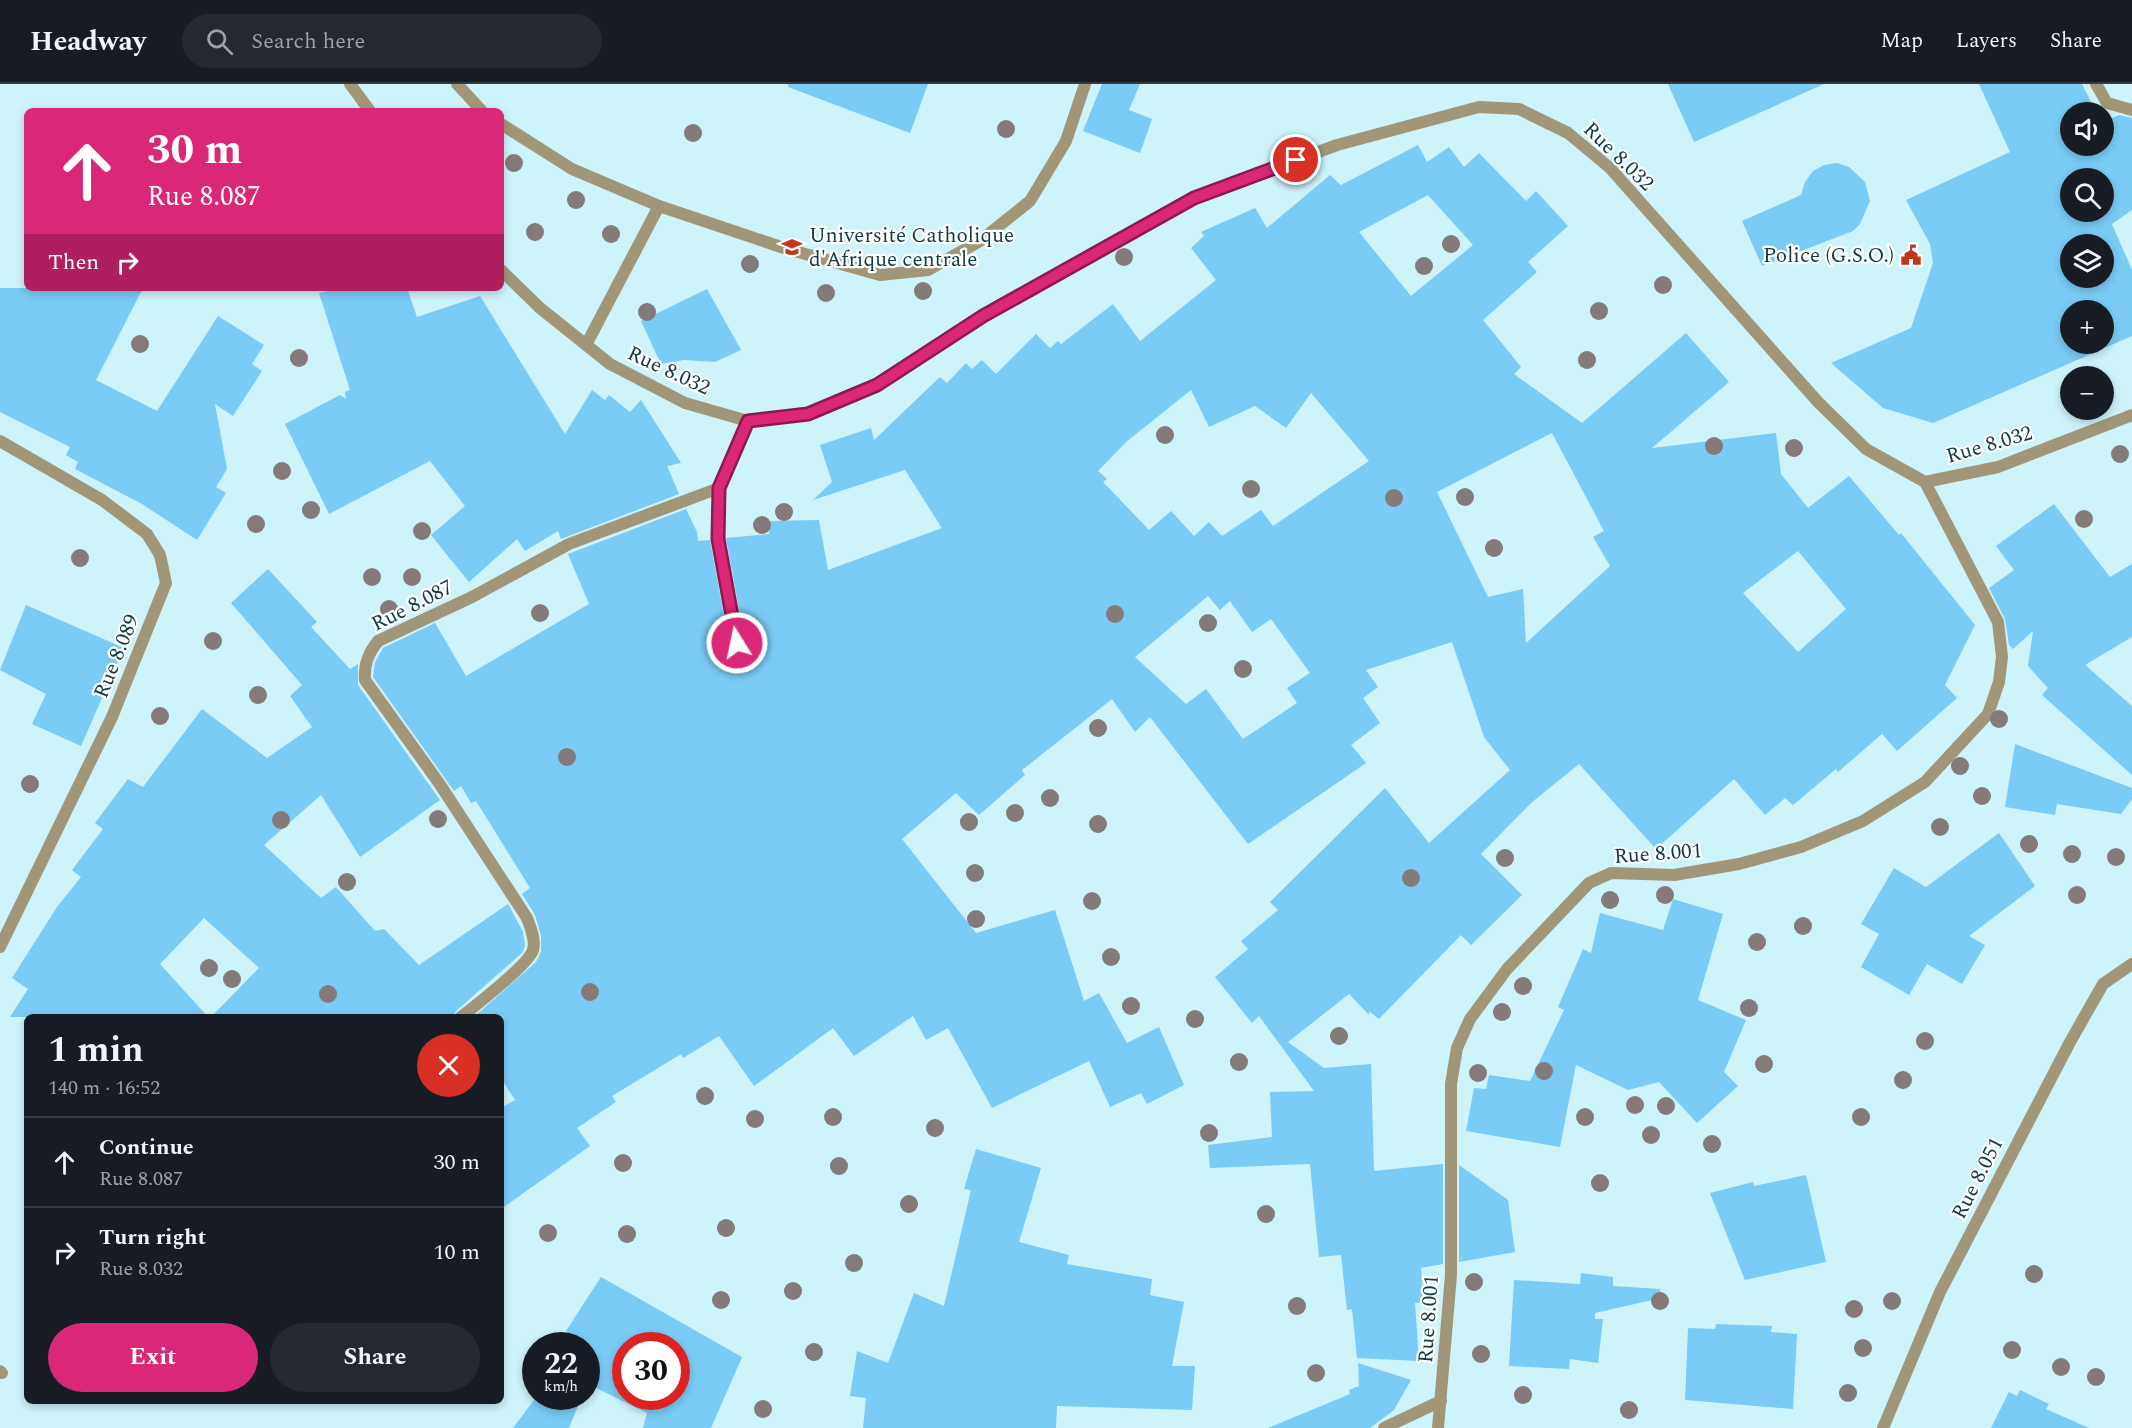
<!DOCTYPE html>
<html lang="en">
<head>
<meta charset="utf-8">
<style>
	:root { --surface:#171b24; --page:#242831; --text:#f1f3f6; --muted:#9ea1a6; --line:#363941; --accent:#db2777 }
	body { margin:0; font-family:Spectral,serif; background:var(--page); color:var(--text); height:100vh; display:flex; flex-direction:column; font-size:22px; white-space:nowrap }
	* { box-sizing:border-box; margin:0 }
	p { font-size:20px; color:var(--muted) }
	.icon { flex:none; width:33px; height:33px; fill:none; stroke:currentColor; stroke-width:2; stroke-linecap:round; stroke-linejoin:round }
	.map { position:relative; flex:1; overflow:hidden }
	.sheet { position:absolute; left:24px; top:930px; width:480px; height:390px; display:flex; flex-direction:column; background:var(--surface); border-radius:9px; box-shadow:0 3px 9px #0003 }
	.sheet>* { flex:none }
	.guide { position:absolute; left:24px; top:24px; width:480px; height:183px; border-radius:9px; box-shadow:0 3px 9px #0003; background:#db2777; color:#fff; overflow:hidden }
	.fabs { position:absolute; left:2060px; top:18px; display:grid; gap:12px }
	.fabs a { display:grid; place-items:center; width:54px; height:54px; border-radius:50%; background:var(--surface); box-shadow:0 3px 9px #0003; font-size:30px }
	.speed { position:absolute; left:522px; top:1248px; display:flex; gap:12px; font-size:30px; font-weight:700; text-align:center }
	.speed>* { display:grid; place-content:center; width:78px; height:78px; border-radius:50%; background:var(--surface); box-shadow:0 3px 9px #0003; line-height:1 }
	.speed small { font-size:15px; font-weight:400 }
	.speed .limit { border:9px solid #d22; background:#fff; color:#111 }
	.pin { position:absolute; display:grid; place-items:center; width:51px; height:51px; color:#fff; margin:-26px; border:3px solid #fff; border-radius:50%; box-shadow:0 2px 6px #0007 }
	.me { position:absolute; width:66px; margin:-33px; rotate:350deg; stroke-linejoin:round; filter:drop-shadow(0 0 4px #0008) }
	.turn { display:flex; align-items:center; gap:21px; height:126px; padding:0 24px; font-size:27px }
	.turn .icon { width:78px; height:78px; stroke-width:2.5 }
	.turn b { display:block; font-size:42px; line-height:51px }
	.then { display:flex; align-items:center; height:57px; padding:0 24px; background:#0003; gap:12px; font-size:22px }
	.round { display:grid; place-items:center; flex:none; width:63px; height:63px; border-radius:32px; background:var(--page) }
	.summary { display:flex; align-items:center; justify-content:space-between; height:102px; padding:0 24px }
	h1 { font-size:36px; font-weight:700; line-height:45px }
	.primary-button { display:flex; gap:12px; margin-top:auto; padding:12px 24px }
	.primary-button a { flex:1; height:69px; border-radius:36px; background:var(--accent); color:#fff; font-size:24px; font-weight:700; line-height:69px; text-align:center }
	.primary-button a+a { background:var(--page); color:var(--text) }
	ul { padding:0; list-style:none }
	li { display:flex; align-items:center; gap:18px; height:90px; padding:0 24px; border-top:2px solid var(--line) }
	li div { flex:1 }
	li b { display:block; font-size:22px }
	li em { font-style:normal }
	header { display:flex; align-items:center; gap:36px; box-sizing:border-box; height:84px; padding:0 30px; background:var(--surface); border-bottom:2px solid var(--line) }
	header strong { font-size:28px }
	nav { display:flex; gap:33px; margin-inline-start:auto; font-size:21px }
	.search { width:420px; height:54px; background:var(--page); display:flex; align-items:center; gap:15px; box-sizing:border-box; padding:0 21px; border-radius:33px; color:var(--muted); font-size:22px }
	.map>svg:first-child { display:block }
	.building { fill:#7acbf5; fill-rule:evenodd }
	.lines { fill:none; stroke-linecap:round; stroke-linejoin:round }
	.service { stroke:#a19778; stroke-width:12 }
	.minor { stroke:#a19778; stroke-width:12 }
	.tertiary { stroke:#a19778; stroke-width:12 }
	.tree { fill:#847a79 }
	.route-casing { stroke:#8e194d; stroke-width:15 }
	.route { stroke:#db2777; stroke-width:10 }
	.labels { text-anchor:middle; stroke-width:4.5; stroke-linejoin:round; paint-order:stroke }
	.street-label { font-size:21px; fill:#0e3c44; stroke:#fff }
	.poi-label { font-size:21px; fill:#0e3c44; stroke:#fff; text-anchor:start }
</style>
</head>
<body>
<header>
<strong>Headway</strong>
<div class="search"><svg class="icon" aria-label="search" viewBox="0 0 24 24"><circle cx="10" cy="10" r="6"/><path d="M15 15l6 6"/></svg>Search here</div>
<nav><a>Map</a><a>Layers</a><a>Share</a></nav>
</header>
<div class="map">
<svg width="2132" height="1344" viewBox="0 0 2132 1344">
	<rect width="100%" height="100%" fill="#cdf3fb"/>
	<g class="building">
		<path d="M788,0H928L910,49L788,3Z"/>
		<path d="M1102,0H1140L1129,26L1152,35L1140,69L1083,47Z"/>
		<path d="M1668,0H1824L1694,58Z"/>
		<path d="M1979,0H2082L2096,28H2070V62H2103V38L2119,31L2132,34V126L2112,140L2132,186V252L1933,339L1883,324L1831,279L1911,244L1933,179L1930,160L1906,116L2010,68ZM2070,94H2103V128H2070ZM2070,160H2103V194H2070ZM2070,226H2103V260H2070Z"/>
		<path d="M1418,61L1427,78L1449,63L1464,83L1479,69L1526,117L1536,107L1568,142L1528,178L1537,188L1483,236L1521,283L1514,290L1582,339L1686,249L1729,298L1652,364L1776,349L1781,390L1808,424L1849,392L1899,451L1901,449L1975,541L1945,601L1957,614L1897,667L1882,650L1838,688L1836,685L1793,721L1785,714L1765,731L1734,695L1656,765L1579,680L1531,719L1481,770L1522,811L1471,861L1461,851L1379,935L1369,927V931L1349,910L1288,958L1324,984L1371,980L1374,1087L1443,1080V1180L1421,1184L1424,1218L1415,1219L1419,1277L1357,1274L1352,1225L1347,1226L1341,1171L1319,1173L1310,1080L1210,1084L1208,1061L1272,1053L1270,1008L1314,1007L1259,932L1252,939L1215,893L1248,865L1241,857L1278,826L1270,818L1385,704L1429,759L1510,686L1484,653L1452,558L1366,586L1378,603L1363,614L1380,639L1351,661L1366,679L1248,760L1150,633L1135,648L1112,615L1022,686L1025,691L979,731L956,709L902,755L976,849L1055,826L1084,917L1099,909L1127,959L1159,943L1184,1001L1147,1020L1141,1009L1110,1023L1089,977L992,1024L948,944L926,956L913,932L854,972L833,944L754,1002L719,952L683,974L681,970L612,1012L616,1018L577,1044L590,1062L501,1125V1024L515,1016L501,994V933H474L536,878L541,868V852L535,831L522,810L530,804L476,717L471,719L461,702L454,707L373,593L375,578L383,564L435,539L466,592L589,520L568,470L686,425L697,448L698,457L710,456L729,560L734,567L742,566L745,558L726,454L769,450V437L819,436L828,486L942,444L905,386L813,416L832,398L820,361L871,344L874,356L940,293L947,299L966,279L972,285L982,276L996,290L1036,250L1050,264L1058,257L1061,260L1113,220L1140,257L1216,196L1191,164L1204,152L1201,148L1255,124L1267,144L1330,91L1341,101ZM1428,111L1473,161L1411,212L1359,148ZM1191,306L1209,343L1255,322L1286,344L1311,309L1369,377L1273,442L1261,426L1222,452L1209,438L1194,452L1171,427L1149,446L1103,398L1107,395L1098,387L1126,358ZM1552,349L1604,447L1593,453L1610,482L1526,559L1523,505L1488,513L1437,408ZM1798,467L1846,525L1798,568L1743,509ZM1208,512L1220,526L1230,517L1252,548L1271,535L1310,589L1287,604L1297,619L1243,655L1206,605L1186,620L1135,573Z"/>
		<path d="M1837,79L1849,83L1865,98L1870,117L1860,140L1853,147L1762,182L1742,137L1801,111L1805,98L1813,87L1824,81Z"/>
		<path d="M0,204H143L96,296L157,327L218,232L264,261L252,280L262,287L233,332L215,320L227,385L216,403L226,409L197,456L142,420L75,385L78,378L66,371L70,363L0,328Z"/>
		<path d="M341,204H407L417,233L480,212L565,350L592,306L605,316L609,311L630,328L641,316L681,379L667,382L679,410L561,455L558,447L525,467L517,455L469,498L431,451L465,422L430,377L329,430L285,340L340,311L346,315L345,308L350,306L319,209Z"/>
		<path d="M707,205L741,266L715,278L684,276L661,280L641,237Z"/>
		<path d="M2054,420L2110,493L2132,480V553L2085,581L2132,622V691L2042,611L2048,604L2028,582L2033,547L2013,565L2009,561L2005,535L1989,504L2014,486L1996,462Z"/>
		<path d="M268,485L317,538L311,543L350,585L358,580V601L440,716L360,773L321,711L264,761L321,814L336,803L375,847L384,845L419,881L508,820L523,848L525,861L523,868L456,927L453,933H211L259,884L204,834L160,880L208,933H10L28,905L12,894L57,823L81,793L72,786L103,745L95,739L128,695L143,703L202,625L267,674L312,643L290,612L302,601L231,519Z"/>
		<path d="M26,521L124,564L81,662L32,640L46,610L0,586Z"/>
		<path d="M2015,660L2132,704V715L2121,730L2057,720L2055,731L2005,723Z"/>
		<path d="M1999,749L2035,802L1969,852L1985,861L1962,900L1927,880L1909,911L1861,883L1879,850L1861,840L1894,784L1926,803Z"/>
		<path d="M1673,815L1723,830L1698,916L1746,936L1724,988L1738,1002L1697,1039L1659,998L1628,1006L1576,981L1560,1063L1466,1047L1474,1004L1486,1005L1489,991L1530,997L1564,926L1558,923L1583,865L1591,869L1600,829L1663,846Z"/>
		<path d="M976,1065L1041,1084L1019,1158L1069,1171L1067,1180L1152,1195L1150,1211L1184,1218L1172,1282H1195L1192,1326L1057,1322L1056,1344H863L866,1314L850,1312L857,1267L888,1279L914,1209L944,1222L971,1106L964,1105Z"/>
		<path d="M1459,1081L1508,1116L1515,1168L1459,1178Z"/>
		<path d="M1806,1091L1826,1178L1745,1196L1710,1109L1753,1098L1754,1102Z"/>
		<path d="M1581,1189L1613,1193V1202L1660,1205L1661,1214L1595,1229V1235H1603L1598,1279L1570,1275L1569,1285L1509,1282L1514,1196L1580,1200Z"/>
		<path d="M601,1193L742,1273L711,1344H643L647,1329L586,1299V1260L566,1247ZM626,1262H676V1312H626Z"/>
		<path d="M1716,1240L1772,1242L1771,1248L1797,1250L1793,1325L1685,1316L1688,1244L1715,1245Z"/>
		<path d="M1358,1279L1411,1296L1394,1326L1370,1344H1268L1350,1310L1349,1306L1359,1302Z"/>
		<path d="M2020,1306L2049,1320L2046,1325L2089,1344H1991L2009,1308L2017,1312Z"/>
		<path d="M537,1312H582L569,1344H513Z"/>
	</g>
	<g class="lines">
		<g class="service">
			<path d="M457,0L482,27"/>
			<path d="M501,40L572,85L659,122L784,164L880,191L928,186L980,157L1030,117L1066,57L1085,0"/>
			<path d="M586,261L659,122"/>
		</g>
		<g class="minor">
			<path d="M2096,0L2107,19L2132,26"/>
			<path d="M0,357L102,416L147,450L160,471L166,499L112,633L0,863"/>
			<path d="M719,404L718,455L737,559"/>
			<path d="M461,933C475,922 529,880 533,866C536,856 530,842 527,834L439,699L365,596C364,580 368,570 378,557L472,513L569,460L719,404L748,337"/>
			<path d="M0,1287L2,1289"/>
			<path d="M1384,1344L1441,1317"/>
			<path d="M1438,1344L1451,1191V1000L1457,964L1470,935L1507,885L1589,799L1611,789L1674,791L1739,780L1801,763L1863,737L1925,698L1988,630L1999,598L2002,573L1998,538L1925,398"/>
			<path d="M1883,1344L1940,1208L2070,958L2103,900L2132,880"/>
		</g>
		<g class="tertiary">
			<path d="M350,0L370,27"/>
			<path d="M501,186L540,224L610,280L685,319L748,337L808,330L877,301L983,232L1194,114L1337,61L1479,23L1519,25L1568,49L1610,84L1818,318L1866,365L1925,398L1998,383L2132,331"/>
		</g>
	</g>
	<g class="tree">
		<circle cx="1006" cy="45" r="9"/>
		<circle cx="693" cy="49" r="9"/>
		<circle cx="514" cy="79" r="9"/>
		<circle cx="576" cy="116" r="9"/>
		<circle cx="535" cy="148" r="9"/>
		<circle cx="611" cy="150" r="9"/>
		<circle cx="1451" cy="160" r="9"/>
		<circle cx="1124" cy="173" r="9"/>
		<circle cx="750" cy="180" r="9"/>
		<circle cx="1424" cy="182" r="9"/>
		<circle cx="1663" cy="201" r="9"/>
		<circle cx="923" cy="207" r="9"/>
		<circle cx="826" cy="209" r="9"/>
		<circle cx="1599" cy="227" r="9"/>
		<circle cx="647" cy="228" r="9"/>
		<circle cx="140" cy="260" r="9"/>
		<circle cx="299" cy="274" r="9"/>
		<circle cx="1587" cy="276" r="9"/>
		<circle cx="1165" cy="351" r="9"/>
		<circle cx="1714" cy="362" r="9"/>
		<circle cx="1794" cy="364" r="9"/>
		<circle cx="2120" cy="370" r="9"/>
		<circle cx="282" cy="387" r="9"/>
		<circle cx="1251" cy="405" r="9"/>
		<circle cx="1465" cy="413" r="9"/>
		<circle cx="1394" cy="414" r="9"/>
		<circle cx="311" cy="426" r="9"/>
		<circle cx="784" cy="428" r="9"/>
		<circle cx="2084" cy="435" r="9"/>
		<circle cx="256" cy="440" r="9"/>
		<circle cx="762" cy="441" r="9"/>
		<circle cx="422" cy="447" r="9"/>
		<circle cx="1494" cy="464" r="9"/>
		<circle cx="80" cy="474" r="9"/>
		<circle cx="372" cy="493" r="9"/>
		<circle cx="412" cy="493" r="9"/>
		<circle cx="389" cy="525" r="9"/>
		<circle cx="540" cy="529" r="9"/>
		<circle cx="1115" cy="530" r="9"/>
		<circle cx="1208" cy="539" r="9"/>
		<circle cx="213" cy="557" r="9"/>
		<circle cx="1243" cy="585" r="9"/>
		<circle cx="258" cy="611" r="9"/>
		<circle cx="160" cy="632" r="9"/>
		<circle cx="1999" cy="635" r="9"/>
		<circle cx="1098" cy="644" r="9"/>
		<circle cx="567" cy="673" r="9"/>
		<circle cx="1960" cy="682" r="9"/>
		<circle cx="30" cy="700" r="9"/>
		<circle cx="1982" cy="712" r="9"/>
		<circle cx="1050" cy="714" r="9"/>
		<circle cx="1015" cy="729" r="9"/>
		<circle cx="438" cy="735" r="9"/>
		<circle cx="281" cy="736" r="9"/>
		<circle cx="969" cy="738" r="9"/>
		<circle cx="1098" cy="740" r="9"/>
		<circle cx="1940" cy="743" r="9"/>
		<circle cx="2029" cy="760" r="9"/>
		<circle cx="2072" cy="770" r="9"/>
		<circle cx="2116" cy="773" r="9"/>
		<circle cx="1505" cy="774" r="9"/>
		<circle cx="975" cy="789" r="9"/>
		<circle cx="1411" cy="794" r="9"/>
		<circle cx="347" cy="798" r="9"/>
		<circle cx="1665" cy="811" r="9"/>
		<circle cx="2077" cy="811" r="9"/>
		<circle cx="1610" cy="816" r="9"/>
		<circle cx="1092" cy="817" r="9"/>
		<circle cx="976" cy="835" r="9"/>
		<circle cx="1803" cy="842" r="9"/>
		<circle cx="1757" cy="858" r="9"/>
		<circle cx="1111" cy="873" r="9"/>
		<circle cx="209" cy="884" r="9"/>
		<circle cx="232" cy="895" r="9"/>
		<circle cx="1523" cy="902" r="9"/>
		<circle cx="590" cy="908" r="9"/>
		<circle cx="328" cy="910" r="9"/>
		<circle cx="1131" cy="922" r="9"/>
		<circle cx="1749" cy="924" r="9"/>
		<circle cx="1502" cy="928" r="9"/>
		<circle cx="1195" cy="935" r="9"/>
		<circle cx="1339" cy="952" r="9"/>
		<circle cx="1925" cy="957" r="9"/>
		<circle cx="1239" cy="978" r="9"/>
		<circle cx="1764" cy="980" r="9"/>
		<circle cx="1544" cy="987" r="9"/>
		<circle cx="1478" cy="989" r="9"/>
		<circle cx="1903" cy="996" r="9"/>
		<circle cx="705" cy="1012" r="9"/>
		<circle cx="1635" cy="1021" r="9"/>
		<circle cx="1666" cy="1022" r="9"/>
		<circle cx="833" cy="1033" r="9"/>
		<circle cx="1585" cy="1033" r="9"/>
		<circle cx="1861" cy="1033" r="9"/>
		<circle cx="755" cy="1035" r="9"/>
		<circle cx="935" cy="1044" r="9"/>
		<circle cx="1209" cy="1049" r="9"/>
		<circle cx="1651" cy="1051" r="9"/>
		<circle cx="1712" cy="1060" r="9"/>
		<circle cx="623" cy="1079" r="9"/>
		<circle cx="839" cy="1082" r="9"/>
		<circle cx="1600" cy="1099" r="9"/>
		<circle cx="909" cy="1120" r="9"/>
		<circle cx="1266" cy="1130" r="9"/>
		<circle cx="726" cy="1144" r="9"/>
		<circle cx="548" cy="1149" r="9"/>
		<circle cx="627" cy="1150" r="9"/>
		<circle cx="854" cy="1179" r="9"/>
		<circle cx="2034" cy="1190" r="9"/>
		<circle cx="1474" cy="1198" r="9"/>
		<circle cx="793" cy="1207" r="9"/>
		<circle cx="721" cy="1216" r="9"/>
		<circle cx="1660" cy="1217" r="9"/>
		<circle cx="1892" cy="1217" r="9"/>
		<circle cx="1297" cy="1222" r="9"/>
		<circle cx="1854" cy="1225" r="9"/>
		<circle cx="1863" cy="1264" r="9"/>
		<circle cx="2012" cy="1266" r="9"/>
		<circle cx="814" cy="1268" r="9"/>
		<circle cx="1481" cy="1270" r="9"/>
		<circle cx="2061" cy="1283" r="9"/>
		<circle cx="1316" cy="1289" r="9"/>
		<circle cx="2096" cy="1293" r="9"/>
		<circle cx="1848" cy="1309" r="9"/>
		<circle cx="1523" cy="1311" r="9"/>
		<circle cx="763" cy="1325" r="9"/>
		<circle cx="1629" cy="1326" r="9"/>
	</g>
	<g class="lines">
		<g class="route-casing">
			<path id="route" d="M737,559L718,455L719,404L748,337L808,330L877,301L983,232L1194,114L1296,76"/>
		</g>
		<use href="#route" class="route"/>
	</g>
	<defs>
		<g id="university-bare" transform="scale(1.62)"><path d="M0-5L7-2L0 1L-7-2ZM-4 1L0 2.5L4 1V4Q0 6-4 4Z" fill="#c1361d" stroke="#fff" stroke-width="2.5" paint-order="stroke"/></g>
		<g id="civic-bare" transform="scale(1.62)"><path d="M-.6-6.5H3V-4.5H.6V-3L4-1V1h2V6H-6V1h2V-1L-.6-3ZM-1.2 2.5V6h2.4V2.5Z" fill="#c1361d" stroke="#fff" stroke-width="2.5" paint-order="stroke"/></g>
	</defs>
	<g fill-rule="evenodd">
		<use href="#university-bare" x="792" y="163"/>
		<use href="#civic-bare" x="1911" y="171"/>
	</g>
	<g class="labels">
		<g class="street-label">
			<text transform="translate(1619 72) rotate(44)" y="7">Rue 8.032</text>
			<text transform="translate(669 286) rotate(25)" y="7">Rue 8.032</text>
			<text transform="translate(1989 360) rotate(-16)" y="7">Rue 8.032</text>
			<text transform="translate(412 521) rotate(-27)" y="7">Rue 8.087</text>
			<text transform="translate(116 572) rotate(-68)" y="7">Rue 8.089</text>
			<text transform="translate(1658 769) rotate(-4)" y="7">Rue 8.001</text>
			<text transform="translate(1977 1094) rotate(-63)" y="7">Rue 8.051</text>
			<text transform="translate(1428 1235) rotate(-86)" y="7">Rue 8.001</text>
		</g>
		<g class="poi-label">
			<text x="809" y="158">Université Catholique<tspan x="809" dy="24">d'Afrique centrale</tspan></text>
			<text x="1894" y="178" text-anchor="end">Police (G.S.O.)</text>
		</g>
	</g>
</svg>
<div class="fabs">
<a><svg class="icon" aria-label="sound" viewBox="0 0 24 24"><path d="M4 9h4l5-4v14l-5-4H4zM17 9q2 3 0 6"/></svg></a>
<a><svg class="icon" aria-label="search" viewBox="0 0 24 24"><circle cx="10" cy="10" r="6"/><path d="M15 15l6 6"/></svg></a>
<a><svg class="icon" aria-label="layers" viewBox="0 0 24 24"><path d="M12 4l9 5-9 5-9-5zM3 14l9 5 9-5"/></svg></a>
<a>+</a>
<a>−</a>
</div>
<div class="speed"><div>22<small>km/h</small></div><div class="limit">30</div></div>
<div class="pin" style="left:1296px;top:76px;background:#d93025"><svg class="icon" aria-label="arrive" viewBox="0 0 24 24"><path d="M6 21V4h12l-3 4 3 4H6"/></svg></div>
<svg class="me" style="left:737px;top:559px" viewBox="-20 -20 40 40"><circle r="17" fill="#db2777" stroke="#fff" stroke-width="3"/><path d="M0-11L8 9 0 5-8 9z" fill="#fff"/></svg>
<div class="guide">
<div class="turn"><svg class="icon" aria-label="ahead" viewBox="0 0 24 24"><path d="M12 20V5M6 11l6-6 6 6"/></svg><div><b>30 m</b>Rue 8.087</div></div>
<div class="then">Then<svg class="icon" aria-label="right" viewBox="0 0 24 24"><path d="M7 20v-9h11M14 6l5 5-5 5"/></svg></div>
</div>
<section class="sheet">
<div class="summary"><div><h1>1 min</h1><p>140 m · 16:52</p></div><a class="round" style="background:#d93025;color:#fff"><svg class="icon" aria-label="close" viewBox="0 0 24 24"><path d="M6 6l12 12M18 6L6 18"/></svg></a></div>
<ul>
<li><svg class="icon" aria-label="ahead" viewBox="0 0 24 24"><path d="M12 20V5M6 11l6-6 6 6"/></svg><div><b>Continue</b><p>Rue 8.087</p></div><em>30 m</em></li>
<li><svg class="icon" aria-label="right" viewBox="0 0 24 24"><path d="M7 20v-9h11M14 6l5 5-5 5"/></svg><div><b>Turn right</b><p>Rue 8.032</p></div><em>10 m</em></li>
</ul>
<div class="primary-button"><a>Exit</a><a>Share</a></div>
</section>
</div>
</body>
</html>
